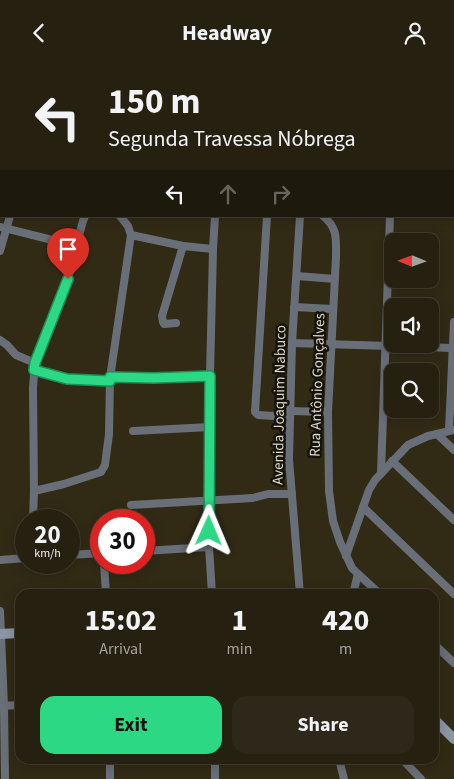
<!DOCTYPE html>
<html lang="en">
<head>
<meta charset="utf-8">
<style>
	:root { --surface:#252010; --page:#2d2819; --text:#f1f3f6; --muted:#a3a39f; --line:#423e30; --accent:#2dd884 }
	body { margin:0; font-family:"Source Sans 3",sans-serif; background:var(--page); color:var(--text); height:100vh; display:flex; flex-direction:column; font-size:19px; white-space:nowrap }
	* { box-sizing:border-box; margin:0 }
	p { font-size:16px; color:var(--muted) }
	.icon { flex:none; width:28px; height:28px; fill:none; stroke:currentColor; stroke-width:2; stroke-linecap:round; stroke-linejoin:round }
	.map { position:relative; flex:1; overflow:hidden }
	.drawer { position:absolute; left:15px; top:524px; width:424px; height:175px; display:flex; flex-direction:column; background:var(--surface); border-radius:15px; box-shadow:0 2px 12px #0003,0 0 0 1px var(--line) }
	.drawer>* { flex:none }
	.banner { position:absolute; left:0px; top:0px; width:455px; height:152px; box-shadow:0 2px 12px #0003,0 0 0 1px var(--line); background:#252010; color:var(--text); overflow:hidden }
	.needle { width:32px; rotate:271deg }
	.tools { position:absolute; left:384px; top:168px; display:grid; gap:10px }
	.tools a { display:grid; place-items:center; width:55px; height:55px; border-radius:10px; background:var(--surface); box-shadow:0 2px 12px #0003,0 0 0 1px var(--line); font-size:25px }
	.speed { position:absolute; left:15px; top:444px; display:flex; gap:10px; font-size:25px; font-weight:700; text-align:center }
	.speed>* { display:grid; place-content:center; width:65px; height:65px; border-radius:50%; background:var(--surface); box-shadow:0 2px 12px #0003,0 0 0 1px var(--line); line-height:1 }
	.speed small { font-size:12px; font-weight:400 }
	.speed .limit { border:8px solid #d22; background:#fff; color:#111 }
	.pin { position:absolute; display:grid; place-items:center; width:42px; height:42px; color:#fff; margin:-51px -21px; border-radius:50% 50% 50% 0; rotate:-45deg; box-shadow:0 0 5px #0007 }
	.pin .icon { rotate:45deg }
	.me { position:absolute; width:55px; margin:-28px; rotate:1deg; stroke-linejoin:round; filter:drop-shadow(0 0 4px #0008) }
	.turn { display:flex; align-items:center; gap:18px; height:105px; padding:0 25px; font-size:22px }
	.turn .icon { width:65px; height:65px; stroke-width:2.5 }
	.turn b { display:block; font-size:35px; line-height:42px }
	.lanes { display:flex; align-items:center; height:48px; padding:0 25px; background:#0003; justify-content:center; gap:25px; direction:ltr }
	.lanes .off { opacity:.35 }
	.eta { display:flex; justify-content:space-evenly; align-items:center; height:85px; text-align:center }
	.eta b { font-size:30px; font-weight:700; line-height:35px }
	.action { display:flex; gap:10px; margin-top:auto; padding:10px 25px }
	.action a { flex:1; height:58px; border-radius:15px; background:var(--accent); color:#111; font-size:20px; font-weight:700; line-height:58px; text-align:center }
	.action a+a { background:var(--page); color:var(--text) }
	header { display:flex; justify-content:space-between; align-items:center; height:65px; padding:0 25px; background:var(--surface); font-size:22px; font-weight:700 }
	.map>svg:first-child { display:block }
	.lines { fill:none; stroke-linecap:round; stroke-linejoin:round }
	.street { stroke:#696f78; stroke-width:8 }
	.secondary { stroke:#8c95a4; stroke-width:10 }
	.route-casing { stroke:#1d8c56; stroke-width:12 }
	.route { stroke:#2dd884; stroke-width:9 }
	.labels { text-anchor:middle; stroke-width:5; stroke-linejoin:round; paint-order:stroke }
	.street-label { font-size:15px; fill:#dbd7ca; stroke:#16130a }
</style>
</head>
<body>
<header><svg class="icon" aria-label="back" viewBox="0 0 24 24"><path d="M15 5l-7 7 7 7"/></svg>Headway<svg class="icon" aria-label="person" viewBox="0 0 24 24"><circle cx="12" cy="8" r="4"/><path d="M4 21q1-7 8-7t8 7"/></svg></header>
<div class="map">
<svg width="454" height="714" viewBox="0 0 454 714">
	<rect width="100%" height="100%" fill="#312a15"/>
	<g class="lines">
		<g class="street">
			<path d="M142,0L143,1"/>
			<path d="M54,1V0"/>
			<path d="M184,1V0"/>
			<path d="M255,1L256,0"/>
			<path d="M305,1V0"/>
			<path d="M357,1V0"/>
			<path d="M394,1V0"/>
			<path d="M267,151L255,347L258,350L290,352"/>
			<path d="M300,151L292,278L289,394L300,529"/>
			<path d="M323,151C338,163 336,174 336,192L328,347L329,426L333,456L340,477L352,503L358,509L353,529"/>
			<path d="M0,162L76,181"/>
			<path d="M131,170L183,181L213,184"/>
			<path d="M0,186L10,151"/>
			<path d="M297,211L335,214"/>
			<path d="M294,242L333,244"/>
			<path d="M176,258L164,259L163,257L162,251L183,181"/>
			<path d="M0,275L7,280L16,290L35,298"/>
			<path d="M292,278L454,283"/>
			<path d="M34,305L67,314L110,316"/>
			<path d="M110,313H154L210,311"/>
			<path d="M290,346L328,347"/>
			<path d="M449,365L454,257"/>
			<path d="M133,366L210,362"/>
			<path d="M437,369L454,385"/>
			<path d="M392,396L454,455"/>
			<path d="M381,408L390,151"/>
			<path d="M34,426L64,419L101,407L105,400L109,369L110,313L131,170L128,161L120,151"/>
			<path d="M131,440L253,433L268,429H292"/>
			<path d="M363,442L454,529"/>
			<path d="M33,455L34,426L33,322L35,298L68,214L76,181L83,156L85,151"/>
			<path d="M144,486L209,482"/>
			<path d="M69,490L101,488"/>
			<path d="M346,491L369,425L375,415L408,380L428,371L437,369L454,365"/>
			<path d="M0,495L26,493"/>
			<path d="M104,498L106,529"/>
			<path d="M358,509L380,529"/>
			<path d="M212,529L209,482L210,311L213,184L215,151"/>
			<path d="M0,546L4,641L5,714"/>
			<path d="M434,579L454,598"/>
			<path d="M0,641L20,640"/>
			<path d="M110,694V714"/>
			<path d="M215,694V714"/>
			<path d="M339,694L344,714"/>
			<path d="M402,694L421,714"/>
		</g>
		<g class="secondary">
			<path d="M0,569L20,568"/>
			<path d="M434,654L454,674"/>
		</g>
	</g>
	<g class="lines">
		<g class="route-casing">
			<path id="route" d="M68,214L35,298L34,305L67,314L110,316V312L154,313L210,311L209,466"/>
		</g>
		<use href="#route" class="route"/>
	</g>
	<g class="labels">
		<g class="street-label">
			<text transform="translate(317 320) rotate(-88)" y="5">Rua Antônio Gonçalves</text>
			<text transform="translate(279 340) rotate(-89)" y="5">Avenida Joaquim Nabuco</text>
		</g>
	</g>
</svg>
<div class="tools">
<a><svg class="needle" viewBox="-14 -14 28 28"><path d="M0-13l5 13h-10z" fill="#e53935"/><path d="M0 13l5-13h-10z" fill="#a3a39f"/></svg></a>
<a><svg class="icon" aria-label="sound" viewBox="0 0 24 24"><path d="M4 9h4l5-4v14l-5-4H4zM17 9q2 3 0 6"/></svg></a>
<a><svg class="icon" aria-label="search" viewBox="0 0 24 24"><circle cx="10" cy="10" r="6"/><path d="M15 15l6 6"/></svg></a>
</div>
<div class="speed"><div>20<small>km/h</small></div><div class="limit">30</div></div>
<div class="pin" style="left:68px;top:214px;background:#d93025"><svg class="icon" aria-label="arrive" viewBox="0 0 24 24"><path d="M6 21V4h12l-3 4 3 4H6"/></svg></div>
<svg class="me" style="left:209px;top:466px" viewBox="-20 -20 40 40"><path d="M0-17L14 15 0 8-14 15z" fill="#2dd884" stroke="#fff" stroke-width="4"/></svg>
<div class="banner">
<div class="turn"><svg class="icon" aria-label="left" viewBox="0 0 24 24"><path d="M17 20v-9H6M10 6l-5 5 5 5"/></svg><div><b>150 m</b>Segunda Travessa Nóbrega</div></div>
<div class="lanes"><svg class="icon" aria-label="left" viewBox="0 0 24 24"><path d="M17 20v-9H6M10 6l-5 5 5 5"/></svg><svg class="icon off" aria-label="ahead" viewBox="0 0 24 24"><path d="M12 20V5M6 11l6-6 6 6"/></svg><svg class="icon off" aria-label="right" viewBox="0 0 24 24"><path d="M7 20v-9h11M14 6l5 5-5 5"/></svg></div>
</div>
<section class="drawer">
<div class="eta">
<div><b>15:02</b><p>Arrival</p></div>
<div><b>1</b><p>min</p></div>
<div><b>420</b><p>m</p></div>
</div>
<div class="action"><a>Exit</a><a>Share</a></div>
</section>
</div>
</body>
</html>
